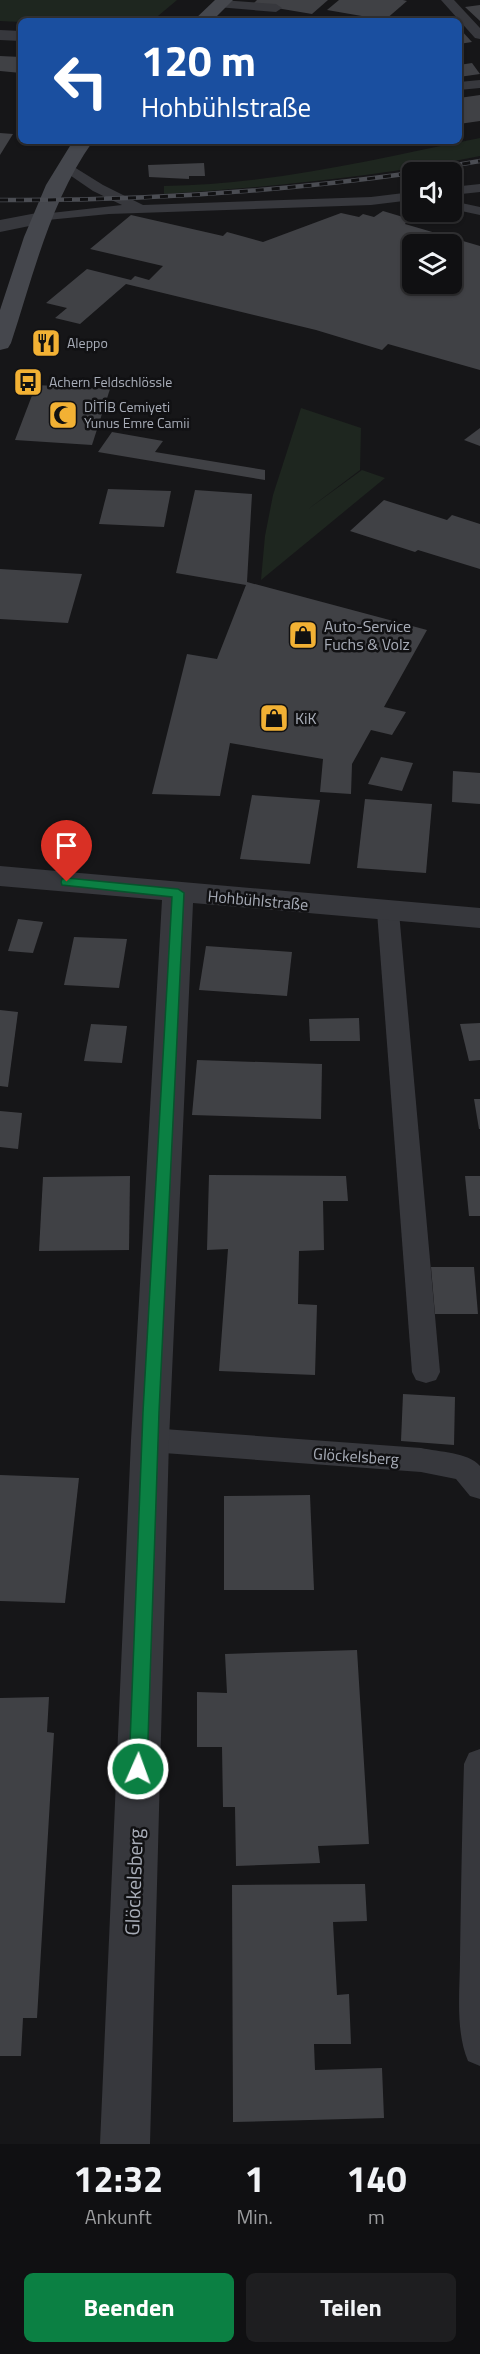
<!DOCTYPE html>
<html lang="de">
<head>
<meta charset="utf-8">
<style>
	:root { --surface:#101012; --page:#1e1e20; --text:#f1f3f6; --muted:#9c9d9f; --line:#303032; --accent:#0b8043 }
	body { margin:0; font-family:"Titillium Web",sans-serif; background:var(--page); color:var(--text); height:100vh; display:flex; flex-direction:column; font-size:22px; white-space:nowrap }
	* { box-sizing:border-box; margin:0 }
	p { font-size:20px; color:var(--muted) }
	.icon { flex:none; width:33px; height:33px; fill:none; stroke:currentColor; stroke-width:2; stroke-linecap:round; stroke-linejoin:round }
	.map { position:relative; height:2144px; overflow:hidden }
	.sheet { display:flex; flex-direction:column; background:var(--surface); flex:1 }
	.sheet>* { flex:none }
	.guide { position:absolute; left:18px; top:18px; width:444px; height:126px; border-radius:9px; box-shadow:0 2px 4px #0004,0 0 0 2px var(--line); background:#1a4fa0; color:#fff; overflow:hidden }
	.buttons { position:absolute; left:402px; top:162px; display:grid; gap:12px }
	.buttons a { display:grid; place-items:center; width:60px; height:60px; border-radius:9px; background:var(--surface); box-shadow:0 2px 4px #0004,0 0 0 2px var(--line); font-size:30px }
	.pin { position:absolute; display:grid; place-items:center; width:51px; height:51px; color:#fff; margin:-62px -26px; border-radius:50% 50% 50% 0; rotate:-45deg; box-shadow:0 0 6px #0007 }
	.pin .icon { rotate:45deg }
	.me { position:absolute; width:66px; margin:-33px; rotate:2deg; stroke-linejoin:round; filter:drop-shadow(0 0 4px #0008) }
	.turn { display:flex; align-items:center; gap:21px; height:126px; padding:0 24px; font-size:27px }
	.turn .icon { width:78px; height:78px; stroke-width:2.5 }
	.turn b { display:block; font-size:42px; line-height:51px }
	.eta { display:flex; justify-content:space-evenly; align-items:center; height:102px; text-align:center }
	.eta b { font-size:36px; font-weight:700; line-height:42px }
	.button { display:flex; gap:12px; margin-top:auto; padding:12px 24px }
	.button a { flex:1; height:69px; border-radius:9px; background:var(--accent); color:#fff; font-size:24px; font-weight:700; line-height:69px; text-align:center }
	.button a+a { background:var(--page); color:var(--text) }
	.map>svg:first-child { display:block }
	.green { fill:#1e261f }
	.building { fill:#404145; fill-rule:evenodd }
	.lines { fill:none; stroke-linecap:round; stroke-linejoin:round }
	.lane { fill:#37383d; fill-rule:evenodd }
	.street { fill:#37383d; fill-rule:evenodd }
	.secondary { fill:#45474d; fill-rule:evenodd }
	.rail-casing { stroke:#4a4c52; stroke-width:4.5 }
	.rail { stroke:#111113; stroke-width:3; stroke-dasharray:8; stroke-linecap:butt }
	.route { fill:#0b8043; stroke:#07532c; stroke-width:1.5 }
	.labels { text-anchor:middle; stroke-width:5; stroke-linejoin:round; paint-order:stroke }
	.far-poi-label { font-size:14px; fill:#a8adb8; stroke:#111113; text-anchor:start }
	.poi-label { font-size:16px; fill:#a8adb8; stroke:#111113; text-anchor:start }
	.street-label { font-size:16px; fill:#a8adb8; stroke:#111113 }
	.near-street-label { font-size:20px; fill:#a8adb8; stroke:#111113 }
</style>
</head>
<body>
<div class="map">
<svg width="480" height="2144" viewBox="0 0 480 2144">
	<rect width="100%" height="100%" fill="#161618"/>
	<g class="green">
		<path d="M0,0H177L152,21L21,22L0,21Z"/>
		<path d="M480,138V156C375,177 270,187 164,194V186C271,185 375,159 480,138Z"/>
		<path d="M301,408L361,428L360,470L307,510L362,470L385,478L261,580L265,536L273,495Z"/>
	</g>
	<g class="building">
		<path d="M257,0H328L312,14L253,4Z"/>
		<path d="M339,0H403L407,1L385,20L327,10Z"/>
		<path d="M480,5V21L465,7Z"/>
		<path d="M459,28L472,42L459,44Z"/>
		<path d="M0,56L21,57V73L0,71Z"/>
		<path d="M472,63L480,74L459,77V65Z"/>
		<path d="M480,95V121L459,124V98Z"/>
		<path d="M0,133L13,134L0,155Z"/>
		<path d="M204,163L205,176H189V179L149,177L148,165Z"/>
		<path d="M383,211L403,217L407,221L405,224L480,246V370L388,344L382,350L316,330L126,284L80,324L55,318L67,308L46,303L87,269L131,280L135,276L149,280L163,266L90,249L131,215L223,236L227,232L263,242L341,213L359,217L363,214L374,217ZM412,244H452V284H412Z"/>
		<path d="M36,385L110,389L92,445L15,440Z"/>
		<path d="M480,428V446L464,440Z"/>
		<path d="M112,432L163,441L155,452L265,470V480L98,452Z"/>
		<path d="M108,489L171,491L164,527L99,524Z"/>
		<path d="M195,490L252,494L247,582L427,630L384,707L406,712L392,735L371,730L352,764L351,794L320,792L323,759L230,743L220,796L152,794L187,654L217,659L246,585L176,573Z"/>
		<path d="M384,500L447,520L452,515L480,524V569L418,550L415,552L350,531Z"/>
		<path d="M0,569L82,574L68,623L0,619Z"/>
		<path d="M381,757L413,763L402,791L368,784Z"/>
		<path d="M453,771L480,773V804L452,802Z"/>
		<path d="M252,795L320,800L310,864L240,859Z"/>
		<path d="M365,799L432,804L426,873L357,868Z"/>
		<path d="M18,919L43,922L33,953L8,951Z"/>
		<path d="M74,937L127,939L119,988L64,985Z"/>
		<path d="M206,946L292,952L287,996L199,990Z"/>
		<path d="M0,1010L18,1012L8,1087L0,1086Z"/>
		<path d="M359,1018L360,1041H310L309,1019Z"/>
		<path d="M480,1023V1060L469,1061L460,1024Z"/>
		<path d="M91,1024L127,1026L122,1063L84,1061Z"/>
		<path d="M197,1060L322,1064L321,1119L192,1115Z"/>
		<path d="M474,1099H480V1129H479Z"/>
		<path d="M0,1111L22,1113L18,1149L0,1147Z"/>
		<path d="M209,1175L346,1176L348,1201H323L324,1250L299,1251L298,1304L317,1305L315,1375L219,1371L228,1249L207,1250Z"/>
		<path d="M130,1176L129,1250L39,1251L43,1177Z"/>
		<path d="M465,1176H480V1216H469Z"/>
		<path d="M431,1267H474L478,1314H435Z"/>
		<path d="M403,1394L455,1397L454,1445L401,1441Z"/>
		<path d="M0,1475L79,1478L65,1603L0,1601Z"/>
		<path d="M310,1495L314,1590H224V1496Z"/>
		<path d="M357,1650L369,1844L318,1846L320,1863L236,1866L235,1807H223L222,1747H197V1692L227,1693L225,1654Z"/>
		<path d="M49,1697L47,1732L54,1733L37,2018H23L21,2056H0V1698Z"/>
		<path d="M365,1884L367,1921L333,1922L337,1995L349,1994L351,2044H314L315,2070L382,2068L384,2118L233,2122L232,1885Z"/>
	</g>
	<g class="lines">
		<g class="lane">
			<path d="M221,0L276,4L282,8L276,12L217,7L215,4Z"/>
			<path d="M441,0H454L480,28V39L475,38Z"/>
			<path d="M480,80V88L459,90V82Z"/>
			<path d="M66,162L103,185L143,205L371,197L412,192V200L371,205L109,214L37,221L35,218L42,214L122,205L93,191L61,169L59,166Z"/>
			<path d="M480,184V192L452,195V187Z"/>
			<path d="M452,201L480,207V215L452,209Z"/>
			<path d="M388,905L396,907L399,912L440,1372L436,1380L426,1383L416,1380L412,1372L377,912L380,907Z"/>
			<path d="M150,1428L421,1448C439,1452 468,1452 480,1466V1499L470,1496L456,1479L421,1472L150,1452L140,1448L136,1440L140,1432Z"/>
			<path d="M480,1749V2066L468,2061C455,2030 460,1990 460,1957C461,1892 462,1828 464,1764L469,1753Z"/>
		</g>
		<g class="street">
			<path d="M0,30L21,31V41L0,40Z"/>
			<path d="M42,212L49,214L52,218L49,222L0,232V220Z"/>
			<path d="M0,866L480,908V928L193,903L169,1440L150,2144H100L131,1440L162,900L0,886Z"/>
		</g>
		<g class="secondary">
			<path d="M215,0H233L212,21H193Z"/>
			<path d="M73,141H93C50,202 34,273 11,343L8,348L0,350V310L24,237L46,185Z"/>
		</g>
		<g class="rail-casing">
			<g id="rail">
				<path d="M415,172L480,161"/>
				<path d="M0,200C138,201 275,192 412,173"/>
			</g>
		</g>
		<use href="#rail" class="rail"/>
	</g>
	<path class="route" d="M67,878L178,889L184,893L159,1412L147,1769L145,1775L138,1777L132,1775L129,1769L143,1412L172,897L62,885L61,882L62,879Z"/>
	<defs>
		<g id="restaurant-square" transform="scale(1.5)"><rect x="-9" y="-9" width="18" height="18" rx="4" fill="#f2b134" stroke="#111113"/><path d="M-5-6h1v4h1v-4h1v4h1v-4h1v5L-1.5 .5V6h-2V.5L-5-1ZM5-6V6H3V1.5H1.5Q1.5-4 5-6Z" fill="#111"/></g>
		<g id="bus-square" transform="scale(1.5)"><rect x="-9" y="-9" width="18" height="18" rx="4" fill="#f2b134" stroke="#111113"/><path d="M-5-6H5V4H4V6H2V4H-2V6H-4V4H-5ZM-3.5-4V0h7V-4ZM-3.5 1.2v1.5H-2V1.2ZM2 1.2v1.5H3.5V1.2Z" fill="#111"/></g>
		<g id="mosque-square" transform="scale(1.5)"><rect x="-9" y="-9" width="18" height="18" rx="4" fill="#f2b134" stroke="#111113"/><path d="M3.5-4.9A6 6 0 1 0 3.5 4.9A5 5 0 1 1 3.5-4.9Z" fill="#111"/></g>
		<g id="shop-square" transform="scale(1.5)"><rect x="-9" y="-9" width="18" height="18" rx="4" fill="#f2b134" stroke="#111113"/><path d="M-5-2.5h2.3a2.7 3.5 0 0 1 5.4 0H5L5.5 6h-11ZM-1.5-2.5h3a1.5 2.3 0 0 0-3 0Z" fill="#111"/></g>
	</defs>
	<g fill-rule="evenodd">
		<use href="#restaurant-square" x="46" y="343"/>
		<use href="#bus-square" x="28" y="382"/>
		<use href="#mosque-square" x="63" y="415"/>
		<use href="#shop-square" x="303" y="635"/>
		<use href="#shop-square" x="274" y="718"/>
	</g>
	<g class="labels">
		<g class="far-poi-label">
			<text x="67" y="348">Aleppo</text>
			<text x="49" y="387">Achern Feldschlössle</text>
			<text x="84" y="412">DİTİB Cemiyeti<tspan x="84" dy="16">Yunus Emre Camii</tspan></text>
		</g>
		<g class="poi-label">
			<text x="324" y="632">Auto-Service<tspan x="324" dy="18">Fuchs &amp; Volz</tspan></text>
			<text x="295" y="724">KiK</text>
		</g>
		<g class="street-label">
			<text transform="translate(258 900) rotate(5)" y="6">Hohbühlstraße</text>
			<text transform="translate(356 1456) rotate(4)" y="6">Glöckelsberg</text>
		</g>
		<g class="near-street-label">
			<text transform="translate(134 1882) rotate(-88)" y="7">Glöckelsberg</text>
		</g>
	</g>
</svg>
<div class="buttons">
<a><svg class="icon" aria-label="sound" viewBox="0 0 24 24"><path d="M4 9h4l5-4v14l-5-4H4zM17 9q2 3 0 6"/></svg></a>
<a><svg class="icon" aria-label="layers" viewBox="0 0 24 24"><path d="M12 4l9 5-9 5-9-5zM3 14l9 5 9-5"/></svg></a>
</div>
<div class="pin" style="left:67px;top:882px;background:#d93025"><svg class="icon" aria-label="arrive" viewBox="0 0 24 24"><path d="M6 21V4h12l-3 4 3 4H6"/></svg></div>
<svg class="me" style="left:138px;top:1769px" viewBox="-20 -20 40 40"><circle r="17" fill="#0b8043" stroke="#fff" stroke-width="3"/><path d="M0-11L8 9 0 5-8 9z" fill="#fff"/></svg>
<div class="guide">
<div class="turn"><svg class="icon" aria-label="left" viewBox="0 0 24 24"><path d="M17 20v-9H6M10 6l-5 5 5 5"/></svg><div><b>120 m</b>Hohbühlstraße</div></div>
</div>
</div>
<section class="sheet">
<div class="eta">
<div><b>12:32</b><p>Ankunft</p></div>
<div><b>1</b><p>Min.</p></div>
<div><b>140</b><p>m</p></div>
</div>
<div class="button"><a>Beenden</a><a>Teilen</a></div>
</section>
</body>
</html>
